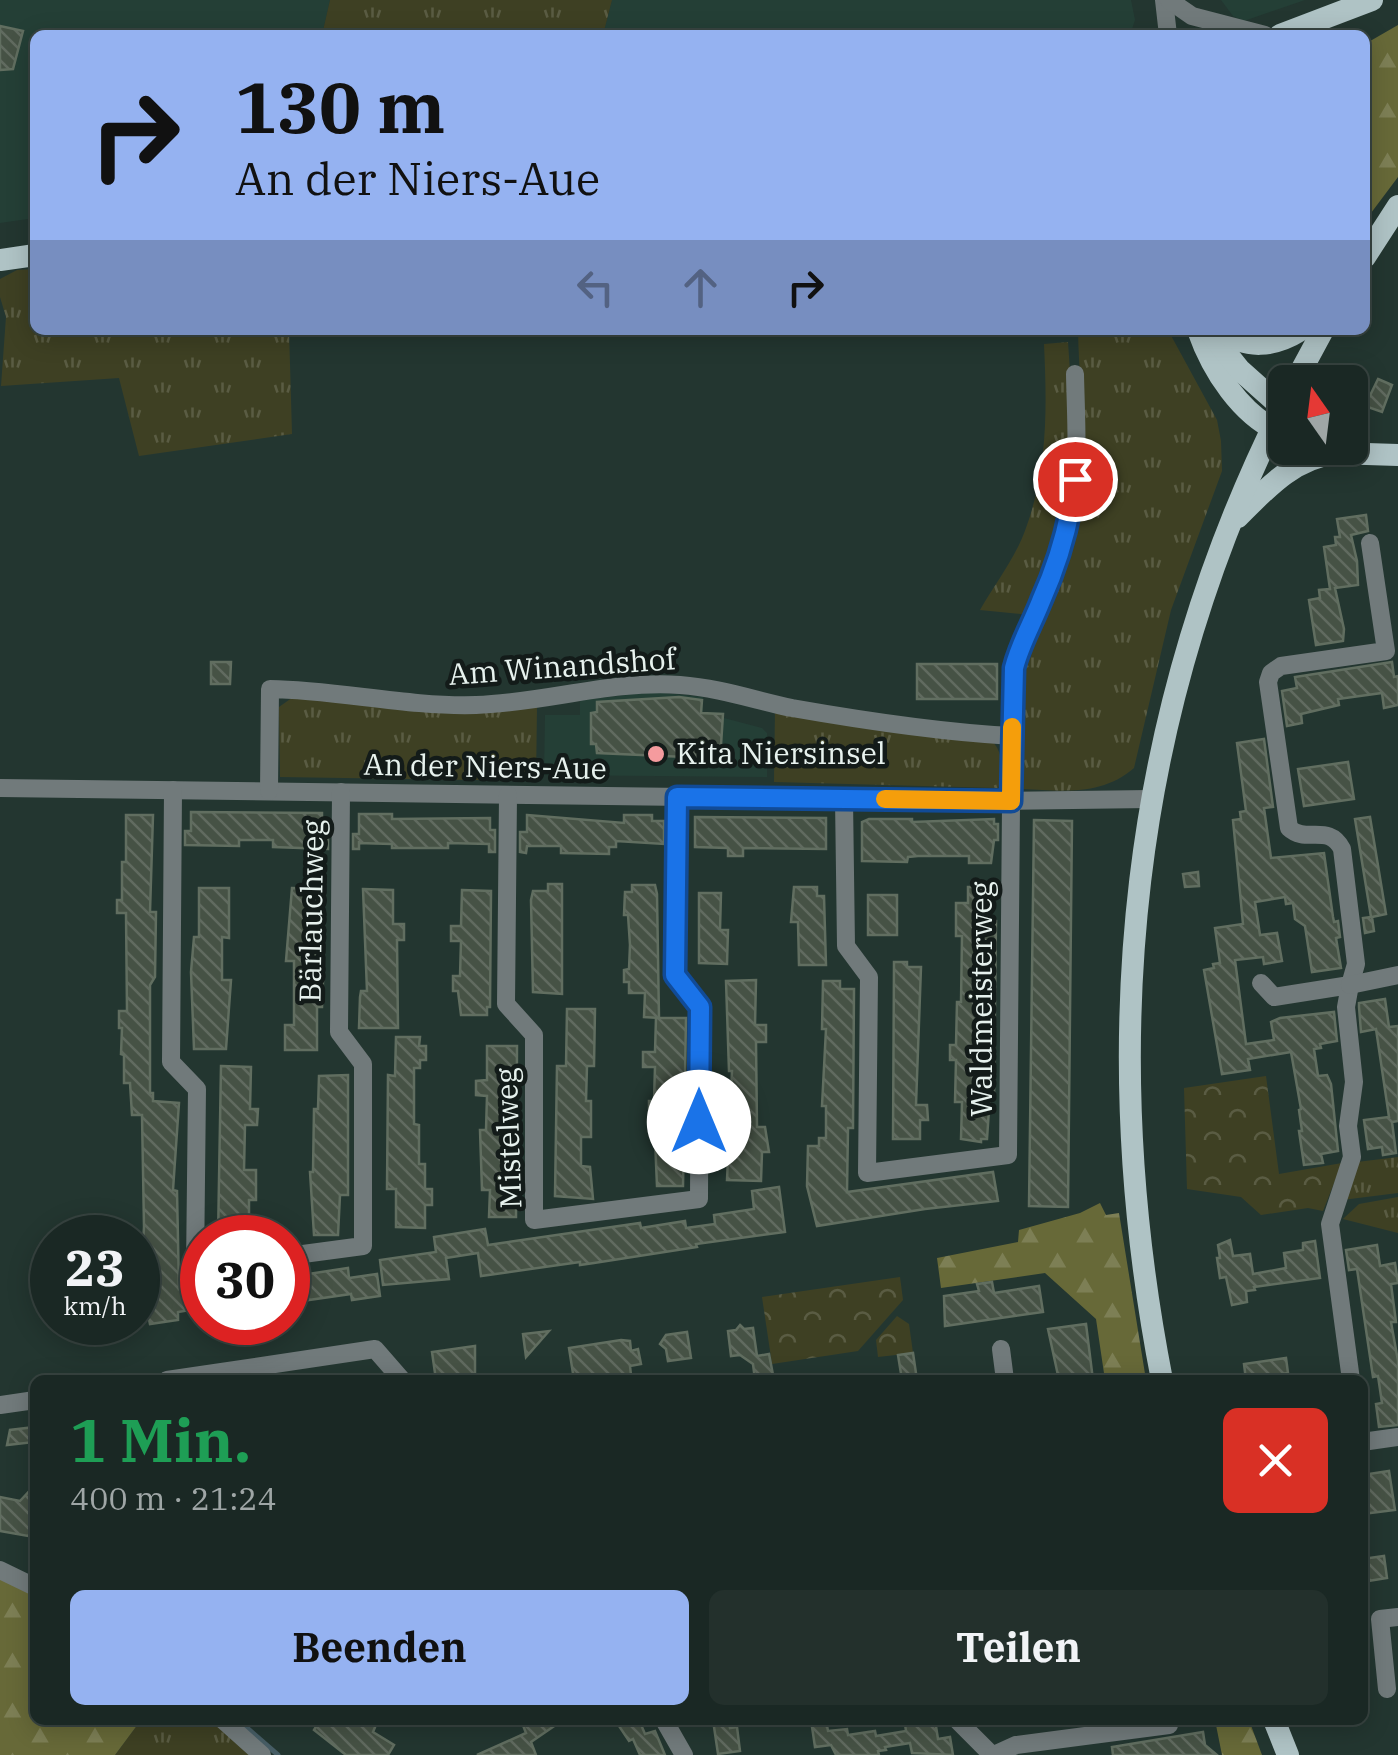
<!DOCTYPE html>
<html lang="de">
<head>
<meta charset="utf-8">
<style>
	:root { --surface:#1a2824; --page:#23302c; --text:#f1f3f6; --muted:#9fa6a6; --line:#384441; --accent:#95b2f1 }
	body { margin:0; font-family:"IBM Plex Serif",serif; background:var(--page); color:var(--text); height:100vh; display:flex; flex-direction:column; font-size:38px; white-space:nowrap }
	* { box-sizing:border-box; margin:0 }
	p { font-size:32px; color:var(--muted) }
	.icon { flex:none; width:55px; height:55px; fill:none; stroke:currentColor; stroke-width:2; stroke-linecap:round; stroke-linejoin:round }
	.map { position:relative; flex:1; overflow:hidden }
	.drawer { position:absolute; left:30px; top:1375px; width:1338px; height:350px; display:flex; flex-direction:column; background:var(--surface); border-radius:15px; box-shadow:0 5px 25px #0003,0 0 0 2px var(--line) }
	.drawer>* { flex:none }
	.guide { position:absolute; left:30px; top:30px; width:1340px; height:305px; border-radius:15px; box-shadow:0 5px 25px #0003,0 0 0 2px var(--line); background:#95b2f1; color:#111; overflow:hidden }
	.needle { width:65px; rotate:346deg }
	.tools { position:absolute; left:1268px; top:365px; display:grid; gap:20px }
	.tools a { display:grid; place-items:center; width:100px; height:100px; border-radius:15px; background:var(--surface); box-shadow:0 5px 25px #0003,0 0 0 2px var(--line); font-size:50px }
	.speed { position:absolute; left:30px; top:1215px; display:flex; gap:20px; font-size:50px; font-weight:700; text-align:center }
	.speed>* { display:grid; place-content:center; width:130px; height:130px; border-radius:50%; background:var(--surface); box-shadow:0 5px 25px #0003,0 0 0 2px var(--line); line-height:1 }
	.speed small { font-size:25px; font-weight:400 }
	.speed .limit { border:15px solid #d22; background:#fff; color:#111 }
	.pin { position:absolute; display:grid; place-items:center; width:85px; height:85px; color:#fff; margin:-42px; border:5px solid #fff; border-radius:50%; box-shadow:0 2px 10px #0007 }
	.me { position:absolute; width:110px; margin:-55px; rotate:0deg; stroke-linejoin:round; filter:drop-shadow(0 0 8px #0008) }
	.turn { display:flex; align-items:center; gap:35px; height:210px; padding:0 40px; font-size:45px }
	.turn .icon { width:130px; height:130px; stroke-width:2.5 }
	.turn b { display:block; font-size:70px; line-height:85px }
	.lanes { display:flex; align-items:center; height:95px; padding:0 40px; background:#0003; justify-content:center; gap:50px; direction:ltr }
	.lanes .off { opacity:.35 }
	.round { display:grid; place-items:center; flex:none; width:105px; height:105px; border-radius:15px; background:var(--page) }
	.summary { display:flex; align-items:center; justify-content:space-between; height:170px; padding:0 40px }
	h1 { font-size:60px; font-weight:700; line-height:75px; color:#1e9e55 }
	.cta { display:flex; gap:20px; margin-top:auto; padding:20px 40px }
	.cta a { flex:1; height:115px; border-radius:15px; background:var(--accent); color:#111; font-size:40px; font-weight:700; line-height:115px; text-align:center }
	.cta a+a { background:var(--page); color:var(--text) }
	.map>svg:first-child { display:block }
	.built { fill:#243f36 }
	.grass { fill:url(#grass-tufts) }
	.forest { fill:url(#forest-firs) }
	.park { fill:url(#park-crowns) }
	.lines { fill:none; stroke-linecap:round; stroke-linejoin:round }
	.stream { stroke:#475e66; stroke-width:5 }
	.building { fill:url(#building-back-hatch); stroke:#616e60; stroke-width:2.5 }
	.minor { stroke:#717a7b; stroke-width:18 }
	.major { stroke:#afc3c5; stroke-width:22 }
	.route-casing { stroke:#114b97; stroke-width:25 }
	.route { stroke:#1a73e8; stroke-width:18 }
	.slow { stroke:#f59e0b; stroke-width:18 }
	.poi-dot { fill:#f59b9e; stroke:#131b19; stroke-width:4 }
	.labels { text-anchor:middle; stroke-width:9; stroke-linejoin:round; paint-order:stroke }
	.street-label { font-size:30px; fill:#e7f2ee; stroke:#131b19 }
	.poi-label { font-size:30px; fill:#e7f2ee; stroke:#131b19; text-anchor:start }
</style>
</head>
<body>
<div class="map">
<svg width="1398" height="1755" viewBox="0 0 1398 1755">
	<defs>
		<pattern id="grass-tufts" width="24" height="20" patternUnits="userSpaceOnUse" patternTransform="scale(2.5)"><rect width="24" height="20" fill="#3e4023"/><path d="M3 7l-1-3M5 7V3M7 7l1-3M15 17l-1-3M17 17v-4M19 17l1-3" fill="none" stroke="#5a5c43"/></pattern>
		<pattern id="forest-firs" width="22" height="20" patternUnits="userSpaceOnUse" patternTransform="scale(2.5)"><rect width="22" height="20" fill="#676938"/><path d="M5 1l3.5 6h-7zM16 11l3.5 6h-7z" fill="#7d7f55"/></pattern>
		<pattern id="park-crowns" width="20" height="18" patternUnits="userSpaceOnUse" patternTransform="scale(2.5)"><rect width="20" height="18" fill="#3e4023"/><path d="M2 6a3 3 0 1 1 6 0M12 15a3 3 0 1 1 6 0" fill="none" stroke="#5a5c43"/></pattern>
		<pattern id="building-back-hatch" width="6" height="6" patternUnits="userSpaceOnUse" patternTransform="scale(2.5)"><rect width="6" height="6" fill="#465245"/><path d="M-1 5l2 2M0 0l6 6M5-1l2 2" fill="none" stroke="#616b60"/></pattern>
	</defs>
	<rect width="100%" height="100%" fill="#233630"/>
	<g class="built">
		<path d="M0,0H330L322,35H35V218L0,223Z"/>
		<path d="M612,0H1131L1135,20L1130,35H603Z"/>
		<path d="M1221,0H1305L1244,21L1233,16Z"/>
		<path d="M654,692L703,697V712L723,713L724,718L762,728L767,733V777L544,775L545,715H580V700Z"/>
	</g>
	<g class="grass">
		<path d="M330,0H612L603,35H322Z"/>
		<path d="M35,269V330H289L292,434L139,456L119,378L1,386L6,317L0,297V279L17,270Z"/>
		<path d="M1078,330H1168L1217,420L1221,441L1222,471L1171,610L1134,768C1102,796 1062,791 1023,789C1021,732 1017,676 1039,622C1053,589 1071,559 1079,522C1089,469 1079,387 1078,330Z"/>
		<path d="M1068,342L1073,416L1066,520L1031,615L980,610C995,584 1016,557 1026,528C1048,467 1047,407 1044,344Z"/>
		<path d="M296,695L537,705L536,781L280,777L279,707Z"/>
		<path d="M775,711L994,743C1004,757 1004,772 998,788L774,782Z"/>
		<path d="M1398,1157V1193L1342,1200L1357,1162Z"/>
		<path d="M1398,1197V1233L1343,1219L1359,1204Z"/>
		<path d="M141,1720H218L253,1755H115Z"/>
	</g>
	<g class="forest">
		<path d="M1398,25V177L1365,221V44Z"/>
		<path d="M1100,1203L1106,1215L1119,1213L1146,1380H1105L1096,1319L1045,1273L941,1288L937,1258L1018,1242L1019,1230L1080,1213Z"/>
		<path d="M0,1571L35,1590V1720H141L115,1755H0Z"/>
		<path d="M1175,1720H1249L1262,1755H1222L1215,1720L1176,1726Z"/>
	</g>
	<g class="park">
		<path d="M1266,1076L1279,1174L1342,1163L1323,1211L1308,1208L1261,1215L1241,1197L1187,1189L1184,1088Z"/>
		<path d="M900,1277L903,1300L858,1351L772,1364L762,1297Z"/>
		<path d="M897,1316L909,1324L913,1353L878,1357L876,1340Z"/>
	</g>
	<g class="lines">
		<path class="stream" d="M238,1720L278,1755"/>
	</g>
	<g class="building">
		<path d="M0,26L23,31L13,69L0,70Z"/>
		<path d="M1378,379L1392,385L1382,412L1365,406Z"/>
		<path d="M1366,515L1368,531L1351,535L1357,561L1358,585L1335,588L1344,629L1343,641L1316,645L1309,600L1320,598L1319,590L1330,589L1324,547L1336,545L1335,537H1340L1337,519Z"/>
		<path d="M211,662H231L230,684H211Z"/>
		<path d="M1392,662L1394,677L1398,676V705L1384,708L1382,693L1338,699L1339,705L1301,714L1302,723L1287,726L1282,691L1297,688L1295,677Z"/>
		<rect x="917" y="664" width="80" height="35"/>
		<path d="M679,697L702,700L701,713L723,714L721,745H707V758L597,753L596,744H591V713L597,712V702Z"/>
		<path d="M1264,739L1273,807L1264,808L1271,858L1324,853L1333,917L1334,922L1338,921L1340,937L1336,938L1341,968L1312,972L1305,926L1295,919L1293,903L1286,904L1285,897L1255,902L1260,935L1277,933L1282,961L1264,964L1263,957L1235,960L1246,1044L1274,1040L1271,1022L1280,1018L1334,1012L1337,1041L1320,1044L1321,1048L1314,1049L1318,1076L1327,1075L1331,1084L1338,1151L1321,1154L1323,1163L1304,1165L1299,1131H1302L1299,1110L1301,1109L1291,1052L1248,1059L1250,1070L1222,1074L1204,970L1214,968L1213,964L1220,963L1215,928L1243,924L1233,820L1241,819L1240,812L1246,811L1237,743Z"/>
		<path d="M1348,762L1354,799L1304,806L1298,769Z"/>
		<path d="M191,812L322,813V834H328V849L273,847V840H239V846L185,845V831H191Z"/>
		<path d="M359,814H392V819L490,818V830H495V852H489V844L448,843V848H392V844L359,843V841V849H353V834H359Z"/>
		<path d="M126,815H153L150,912H156L155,977L150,985V1093H153V1101L179,1103L173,1190L177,1191L179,1289L202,1286V1308L178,1312V1320L150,1324L141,1279L144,1227L142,1115H132L130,1083H124V1055L121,1054L122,1028H119V1011H127L126,913H117V900H122V862H126Z"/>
		<path d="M527,815L624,823V815H652V821H664V844L616,841V847H609V854L561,853V846H527L526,853L520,852V832H527Z"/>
		<path d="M695,817L826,818V849L743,848V856H728V848L695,847Z"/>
		<path d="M1370,817L1386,914L1372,917L1374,931L1365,933L1363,918L1371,917L1355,819Z"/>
		<path d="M869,819H912V822L994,819V824H998V840H994L991,863H969V856H918L908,857L907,862L862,861V822Z"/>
		<path d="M1034,820L1072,821L1068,1207L1029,1206Z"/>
		<path d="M1198,872L1199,886L1185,887L1183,874Z"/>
		<path d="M548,884H562V994L533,992L531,900L533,891H548Z"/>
		<path d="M632,885H655L657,894L659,1018L644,1017L645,993H629V982H624V970L629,969L630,945L628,915H624L625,892H632Z"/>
		<path d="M794,887H817V896H824L826,965H799L798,922H791Z"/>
		<path d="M968,887H988L989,921H996L994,1095H990L987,1139H981V1142L961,1139L962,1102H955L956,1060H950V1045H956L957,1002H961L962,936H956V903H968Z"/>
		<path d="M199,888H229V938L222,937V980H231L226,1049H194L191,972L194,937H199Z"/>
		<path d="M292,888L324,889L323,924L320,941H317L316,974L318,981H323L322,1007H317V1050H285V1025H294V961H286Z"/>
		<path d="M363,889L393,890V924H404V940H397L398,1028H359L360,997L361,991H367Z"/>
		<path d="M462,890L491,891L490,1007H487V1015H461L458,991H453V976H460L461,941H451V926H461Z"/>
		<path d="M699,893H721L720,930H728L727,964L699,963Z"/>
		<rect x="868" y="895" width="29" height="40"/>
		<path d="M894,962H907V967H921L916,1105H927L928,1120H920V1139H893Z"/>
		<path d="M756,980L755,1025H766V1042H756L757,1127H765L769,1152H762L761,1181L727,1180L732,1071H729L726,981Z"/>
		<path d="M823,981H840V989H854L853,1128H848L847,1192L993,1172L998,1201L925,1209L817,1226L807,1186L808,1146H819V1138H826V1106H822L826,1029H822Z"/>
		<path d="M1385,999L1389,1027L1398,1026V1121L1392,1122L1396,1153L1383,1155L1382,1147L1368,1149L1364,1120L1389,1117L1376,1029L1361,1032L1359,1007V1003Z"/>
		<path d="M567,1009H595L594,1066H587L586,1101H591V1137H581V1166L590,1167L593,1199L555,1196L557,1066H566Z"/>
		<path d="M656,1018H686L683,1186H657L654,1116H649V1101H654L655,1067H643V1052H655Z"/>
		<path d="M396,1037H420L419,1046H426V1060H420V1068H414V1124L419,1125V1164H425V1189H432V1205H425V1228L396,1227V1189H387L388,1075L395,1076Z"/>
		<path d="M487,1046H517L516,1217H489L490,1190H482L480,1130H486L487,1096L476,1095V1081L487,1080Z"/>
		<path d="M221,1066L251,1067L250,1109H258L257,1125H245L244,1170H256V1200H249V1238H218Z"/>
		<path d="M348,1075V1195H340L338,1235H314L310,1172H313L314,1109H318L319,1076Z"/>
		<path d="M779,1187L785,1232L696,1244L697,1247L594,1263L580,1265V1262L481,1276L478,1253L446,1258L449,1279L383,1285L380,1260L436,1252L434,1237L485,1229L488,1245L640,1223L641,1228L685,1221L686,1228L715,1224L714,1215L754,1209L752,1191Z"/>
		<path d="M1230,1240L1233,1256L1250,1254L1253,1274L1286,1268L1284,1253L1303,1250V1243L1315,1241L1320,1278L1254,1287L1255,1290L1246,1291L1247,1302L1232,1305L1226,1277L1220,1278L1217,1258H1220L1218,1245Z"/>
		<path d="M1377,1245L1380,1266L1395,1263L1398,1283L1391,1284L1396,1322H1391L1398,1361V1425L1379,1427L1376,1404L1382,1403L1378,1376L1373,1377L1357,1269L1349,1270L1346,1250Z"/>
		<path d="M348,1268L349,1278L377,1274L380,1296L352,1300L351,1294L288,1303V1277Z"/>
		<path d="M992,1282L994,1293L1039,1286L1043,1312L945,1326L944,1296L979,1291L977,1284Z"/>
		<path d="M1086,1324L1093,1380H1059L1048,1329Z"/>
		<path d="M740,1325L744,1329L753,1328L757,1356L769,1354L774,1380H755L753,1364L740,1355L731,1356L728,1331L736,1330Z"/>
		<path d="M549,1331L526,1357L523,1334Z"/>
		<path d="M687,1332L691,1358L668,1361L666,1349L660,1344L666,1335Z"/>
		<path d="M621,1340L630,1341L631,1351L638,1349L641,1364L630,1366L631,1375L574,1380L569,1348Z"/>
		<path d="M475,1346V1376L466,1377L467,1380H436L432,1352Z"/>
		<path d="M913,1353L917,1380H902L898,1355Z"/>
		<path d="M1286,1358L1288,1373L1281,1374V1380H1246L1244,1364Z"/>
		<path d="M35,1427V1442L7,1445L10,1430Z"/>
		<path d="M1389,1471L1395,1510L1362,1514V1475Z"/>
		<path d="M35,1485V1529L28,1536L0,1531V1497L20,1501Z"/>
		<path d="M1384,1556L1387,1578L1362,1582V1559Z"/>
		<path d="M320,1720H378L373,1732L394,1745L388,1755H346L314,1730Z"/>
		<path d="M521,1720H563L531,1742L536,1755H477L526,1733Z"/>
		<path d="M615,1720H639L645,1734L655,1731L665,1755H640L633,1739L629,1741Z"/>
		<path d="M713,1720H728L730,1728L737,1727L740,1751L718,1754Z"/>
		<path d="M811,1720H826L828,1731L847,1729L848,1735L875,1731L876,1736L906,1731L905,1724L935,1720L938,1739L950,1737L953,1755L912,1753L910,1743L885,1747L886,1750L878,1751L879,1755H836L831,1745L815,1747Z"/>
		<path d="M1203,1732L1205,1745L1217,1755H1113L1112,1747Z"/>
	</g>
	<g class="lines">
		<g class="minor">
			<path d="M1164,0L1168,35"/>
			<path d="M1169,0L1192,16L1265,35"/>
			<path d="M0,788L987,801L1150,799"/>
			<path d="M173,790L171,1062L197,1089L195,1269L202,1268"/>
			<path d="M269,791L270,689C338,690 407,707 476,705C545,703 611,680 680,685C720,688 754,700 792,708C866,721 938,732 1012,736"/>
			<path d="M508,795L506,1004L534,1035V1220L699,1199L700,1007L675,975L677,797"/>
			<path d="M844,799L846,946L869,977L867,1173L1008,1155L1012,688C1017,634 1051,588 1066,536C1081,484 1076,427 1075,374"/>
			<path d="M1261,983L1274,997L1350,985L1346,1007L1354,1082L1348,1126L1352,1157L1330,1224L1351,1380"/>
			<path d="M1350,985L1356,964L1342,849C1329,823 1306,844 1289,828L1268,682L1271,673L1281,666L1386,651L1370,543"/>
			<path d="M1350,985L1398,975"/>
			<path d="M288,1256L363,1246V1064L339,1032L341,792"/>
			<path d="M1001,1349L1005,1380"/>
			<path d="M167,1380L375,1349L402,1380"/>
			<path d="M0,1405L35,1400"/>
			<path d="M1362,1442L1398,1437"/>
			<path d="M0,1570L35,1587"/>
			<path d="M1387,1689L1380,1619L1398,1617"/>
			<path d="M223,1720L262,1755"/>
			<path d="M664,1720L684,1755"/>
			<path d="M957,1720L992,1755"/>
			<path d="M994,1755L1016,1745L1169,1725"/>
		</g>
		<g class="major">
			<path d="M1280,35L1372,0"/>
			<path d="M1365,257L1398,206"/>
			<path d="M0,260L35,255"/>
			<path d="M1198,330C1212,370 1241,416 1282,433"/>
			<path d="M1208,330L1240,370L1285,410"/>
			<path d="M1221,330C1246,350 1274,347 1301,330"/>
			<path d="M1295,382L1323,330"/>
			<path d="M1320,449L1335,453L1398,455"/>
			<path d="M1238,517C1268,487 1292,460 1335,453"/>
			<path d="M1162,1380C1096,1042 1129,711 1285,402"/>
			<path d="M1274,1720L1288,1755"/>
		</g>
	</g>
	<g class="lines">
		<g class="route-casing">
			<path id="route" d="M699,1122L700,1007L675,975L677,797L1011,801L1014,668C1020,644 1032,624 1041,601C1059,561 1070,523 1075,479"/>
		</g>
		<use href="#route" class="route"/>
		<path class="slow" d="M885,799L1011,801L1012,727"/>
	</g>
	<circle class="poi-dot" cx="656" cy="754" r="10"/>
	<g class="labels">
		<g class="street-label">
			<text transform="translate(562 667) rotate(-4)" y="10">Am Winandshof</text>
			<text transform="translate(485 767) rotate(1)" y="10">An der Niers-Aue</text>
			<text transform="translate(312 911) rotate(-89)" y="10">Bärlauchweg</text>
			<text transform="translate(982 999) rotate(-90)" y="10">Waldmeisterweg</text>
			<text transform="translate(509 1138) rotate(-92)" y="10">Mistelweg</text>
		</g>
		<g class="poi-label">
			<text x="676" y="764">Kita Niersinsel</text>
		</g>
	</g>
</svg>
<div class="tools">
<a><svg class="needle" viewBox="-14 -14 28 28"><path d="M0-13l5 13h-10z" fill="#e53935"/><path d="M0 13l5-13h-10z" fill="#9fa6a6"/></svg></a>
</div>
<div class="speed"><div>23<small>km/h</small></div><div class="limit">30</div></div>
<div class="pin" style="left:1075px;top:479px;background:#d93025"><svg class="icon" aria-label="arrive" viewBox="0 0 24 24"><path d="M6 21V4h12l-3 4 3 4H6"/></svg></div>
<svg class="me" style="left:699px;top:1122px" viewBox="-20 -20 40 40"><circle r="19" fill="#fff"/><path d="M0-13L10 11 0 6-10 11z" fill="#1a73e8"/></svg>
<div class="guide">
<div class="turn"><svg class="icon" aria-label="right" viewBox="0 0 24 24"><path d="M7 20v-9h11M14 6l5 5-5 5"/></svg><div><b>130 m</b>An der Niers-Aue</div></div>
<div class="lanes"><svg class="icon off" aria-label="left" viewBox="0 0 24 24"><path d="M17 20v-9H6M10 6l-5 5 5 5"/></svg><svg class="icon off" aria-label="ahead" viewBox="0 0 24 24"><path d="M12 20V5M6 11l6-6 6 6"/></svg><svg class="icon" aria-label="right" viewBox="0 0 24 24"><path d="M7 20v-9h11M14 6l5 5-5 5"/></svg></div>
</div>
<section class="drawer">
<div class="summary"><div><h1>1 Min.</h1><p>400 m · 21:24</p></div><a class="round" style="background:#d93025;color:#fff"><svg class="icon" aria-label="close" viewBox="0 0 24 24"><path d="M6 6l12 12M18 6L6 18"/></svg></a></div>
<div class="cta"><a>Beenden</a><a>Teilen</a></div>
</section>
</div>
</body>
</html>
